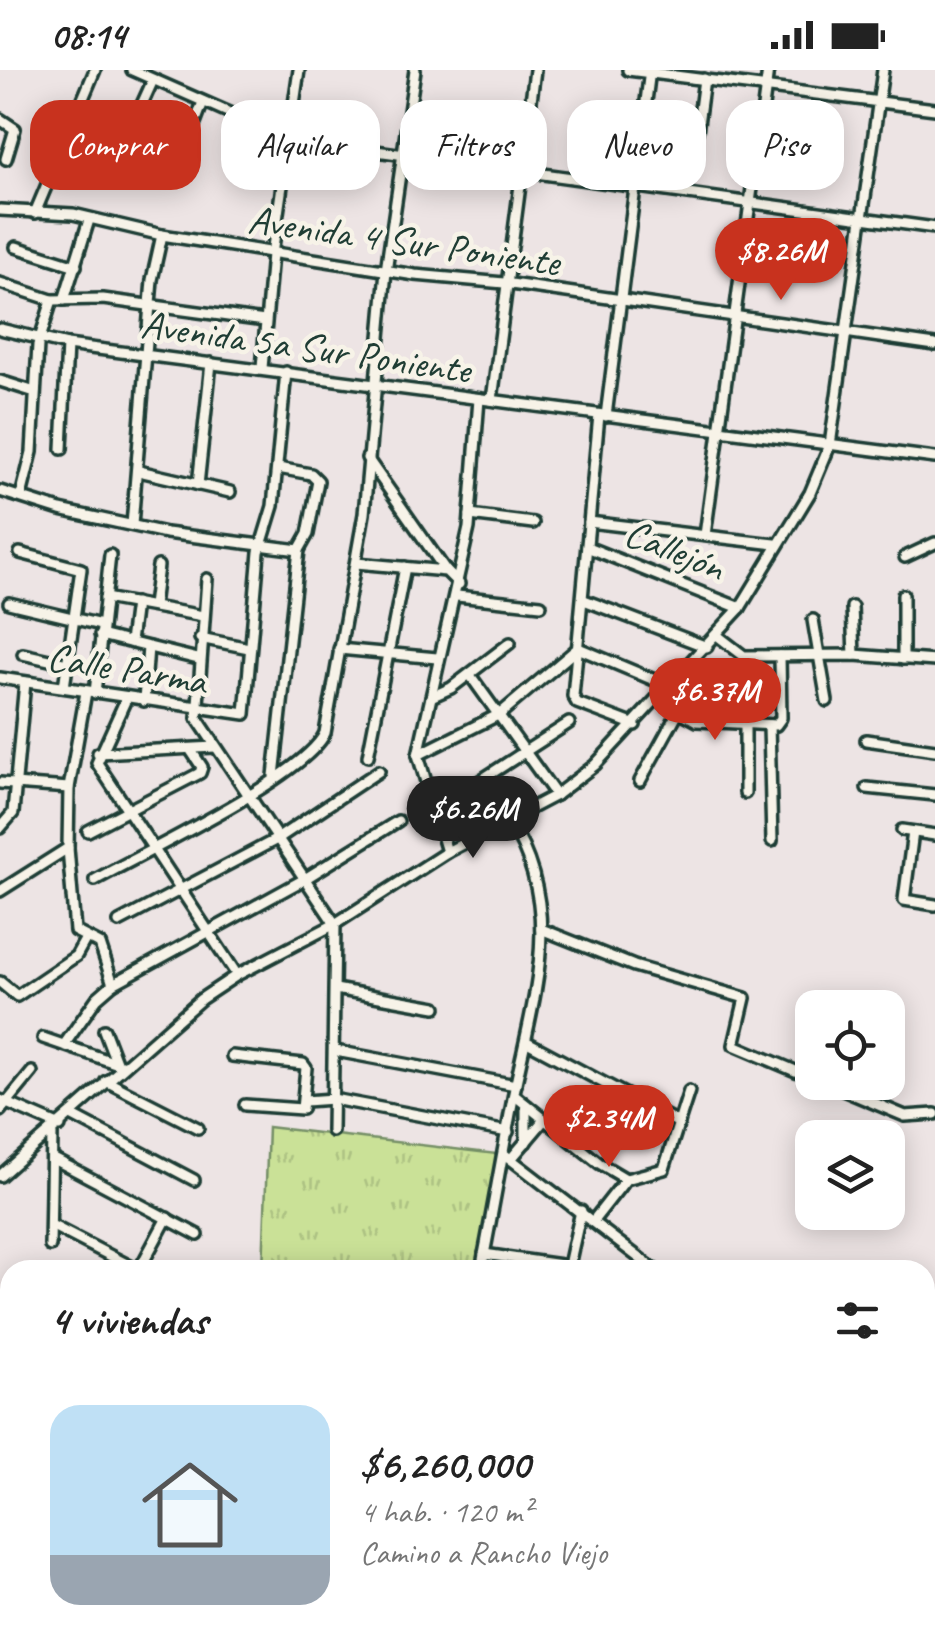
<!DOCTYPE html>
<html lang="es">
<meta charset="utf-8">
<style>
:root{--surface:#fff;--page:#f2f2f2;--text:#222;--muted:#767676;--line:#e0e0e0;--accent:#c8321e}
body{margin:0;font-family:Caveat,sans-serif;background:var(--page);color:var(--text);height:100vh;display:flex;flex-direction:column;font-size:38px;white-space:nowrap}
*{box-sizing:border-box;margin:0}
p{font-size:32px;color:var(--muted)}
.icon{flex:none;width:55px;height:55px;fill:none;stroke:currentColor;stroke-width:2;stroke-linecap:round;stroke-linejoin:round}
.map{position:relative;flex:1;overflow:hidden}
.details{position:absolute;left:0px;top:1190px;width:935px;height:392px;display:flex;flex-direction:column;background:var(--surface);border-radius:30px 30px 0 0;box-shadow:0 5px 25px #0003}
.details>*{flex:none}
.hud{position:absolute;left:30px;top:30px;width:875px;height:90px;display:flex;gap:20px}
.tools{position:absolute;left:795px;top:920px;display:grid;gap:20px}
.tools a{display:grid;place-items:center;width:110px;height:110px;border-radius:20px;background:var(--surface);box-shadow:0 5px 25px #0003;font-size:50px}
.price{position:absolute;translate:-50% -85px;padding:0 22px;border-radius:35px;background:var(--accent);color:#fff;font-size:32px;line-height:65px;filter:drop-shadow(0 2px 5px #0008)}
.price::after{content:'';position:absolute;left:50%;top:60px;width:30px;height:22px;margin-left:-15px;background:inherit;clip-path:polygon(0 0,100% 0,50% 100%)}
.price.selected{background:#222;color:#fff}
ul{padding:0;list-style:none}
li{display:flex;align-items:center;gap:30px;height:250px;padding:0 50px}
li+li{border-top:2px solid var(--line)}
li span{display:grid;place-items:center;flex:none;width:280px;height:200px;border-radius:30px;color:#555}
li>.icon{margin-inline-start:auto}
span .icon{width:120px;height:120px;fill:#fffc;stroke-width:1}
li b{font-size:42px}
h2{display:flex;justify-content:space-between;align-items:center;height:120px;padding:0 50px;font-size:42px}
.pill{padding:0 35px;border-radius:30px;background:var(--surface);box-shadow:0 5px 25px #0003;font-size:35px;line-height:90px}
.pill.selected{background:var(--accent);color:#fff}
.status{display:flex;justify-content:space-between;align-items:center;height:70px;padding:0 50px;background:var(--surface);direction:ltr}
.status svg{height:28px;fill:currentColor}
.map>svg:first-child{display:block}
.grass{fill:url(#grass-tufts);stroke:#748f66;stroke-width:2.5}
.lines{fill:none;stroke-linecap:round;stroke-linejoin:round}
.minor-casing{stroke:#1f3d34;stroke-width:16}
.minor{stroke:#f7f3e8;stroke-width:9}
.labels{text-anchor:middle;stroke-width:9;stroke-linejoin:round;paint-order:stroke}
.street-label{font-size:40px;fill:#1f3d34;stroke:#f7f3e8}
</style>
<div class="status"><b>08:14</b><svg viewBox="0 0 49 12"><path d="M0 12V9h3v3zM5 12V6h3v6zM10 12V3h3v9zM15 12V0h3v12zM26 1h20v11H26zM47 4h2v5h-2z"/></svg></div>
<div class="map">
<svg width="935" height="1582" viewBox="0 0 935 1582">
<defs>
<pattern id="grass-tufts" width="24" height="20" patternUnits="userSpaceOnUse" patternTransform="scale(2.5)"><rect width="24" height="20" fill="#cae197"/><path d="M3 7l-1-3M5 7V3M7 7l1-3M15 17l-1-3M17 17v-4M19 17l1-3" fill="none" stroke="#adc283"/></pattern>
</defs>
<rect width="100%" height="100%" fill="#ede4e4"/>
<filter id="ink" filterUnits="userSpaceOnUse"><feTurbulence type="fractalNoise" baseFrequency=".01" numOctaves="2"/><feDisplacementMap in="SourceGraphic" scale="20" xChannelSelector="R" yChannelSelector="G"/><feConvolveMatrix kernelMatrix="1 2 1 2 8 2 1 2 1" color-interpolation-filters="sRGB"/></filter>
<g filter="url(#ink)">
<polygon class="grass" points="268,1057 497,1084 476,1200 263,1200"/>
<g class="lines">
<defs>
<g id="minor">
<polyline points="132,0 289,69 935,158"/>
<polyline points="628,0 935,39"/>
<polyline points="0,49 15,59 6,89"/>
<polyline points="697,62 704,9"/>
<polyline points="174,95 184,82 203,32"/>
<polyline points="114,96 153,10"/>
<polyline points="0,140 73,144 162,165 415,205 504,213 935,275"/>
<polyline points="35,143 95,0"/>
<polyline points="16,177 76,196"/>
<polyline points="0,213 52,230 103,229 265,251"/>
<polyline points="64,230 89,150"/>
<polyline points="0,259 67,275 935,388"/>
<polyline points="262,298 272,184 299,0"/>
<polyline points="0,311 35,322"/>
<polyline points="492,330 535,0"/>
<polyline points="599,345 573,626 577,633 635,655"/>
<polyline points="606,346 650,0"/>
<polyline points="62,379 67,275"/>
<polyline points="367,388 446,501"/>
<polyline points="139,401 230,422"/>
<polyline points="198,415 211,293"/>
<polyline points="0,421 60,440 166,463 299,480"/>
<polyline points="21,426 32,382 38,275 52,230"/>
<polyline points="470,445 533,453"/>
<polyline points="589,452 775,474"/>
<polyline points="132,455 152,210 162,165"/>
<polyline points="705,465 768,0"/>
<polyline points="587,477 740,538"/>
<polyline points="20,483 81,499 64,617"/>
<polyline points="905,487 935,473"/>
<polyline points="356,493 446,501 459,514"/>
<polyline points="207,509 197,648 335,854 332,1061"/>
<polyline points="903,525 903,589"/>
<polyline points="457,526 541,535"/>
<polyline points="105,528 203,546"/>
<polyline points="584,530 707,577"/>
<polyline points="9,533 101,555"/>
<polyline points="153,536 158,496"/>
<polyline points="852,537 854,585"/>
<polyline points="813,550 827,631"/>
<polyline points="100,565 198,589"/>
<polyline points="718,566 744,586 854,585 935,591"/>
<polyline points="200,568 249,578"/>
<polyline points="130,572 135,533"/>
<polyline points="578,578 671,617"/>
<polyline points="339,579 437,588"/>
<polyline points="23,584 67,594"/>
<polyline points="470,605 556,725"/>
<polyline points="0,608 245,644 259,482 273,436 286,302"/>
<polyline points="95,623 110,485"/>
<polyline points="431,627 451,618 510,573"/>
<polyline points="126,629 97,693 237,905"/>
<polyline points="657,629 697,651 776,655 781,648 780,586"/>
<polyline points="144,631 148,577"/>
<polyline points="745,655 745,723"/>
<polyline points="769,655 772,771"/>
<polyline points="866,670 935,680"/>
<polyline points="98,683 215,677"/>
<polyline points="418,685 500,644 578,578"/>
<polyline points="368,686 405,497"/>
<polyline points="274,706 299,480 308,464 318,411 311,404 278,398"/>
<polyline points="640,711 678,642"/>
<polyline points="0,713 69,718"/>
<polyline points="867,718 935,725"/>
<polyline points="429,732 475,714 569,653"/>
<polyline points="0,758 13,743 25,612"/>
<polyline points="902,760 935,765"/>
<polyline points="88,761 200,703 202,697 190,679"/>
<polyline points="913,762 904,830 935,835"/>
<polyline points="68,778 75,861 100,874 113,914"/>
<polyline points="447,782 418,685 469,458 479,329"/>
<path d="M95,810C143,783 306,706 325,663L364,444L386,201L415,0"/>
<polyline points="0,821 68,778 69,718 86,622"/>
<polyline points="119,852 277,769 379,701"/>
<polyline points="541,859 634,896 745,928 734,975 812,1008"/>
<polyline points="0,912 17,926 76,886 86,868"/>
<polyline points="335,919 436,937"/>
<polyline points="104,960 117,994"/>
<polyline points="43,968 124,996"/>
<polyline points="529,973 679,1053"/>
<polyline points="64,975 97,928 113,914 303,810 398,751"/>
<polyline points="336,981 516,1015"/>
<polyline points="232,986 303,994 306,998 302,1039 245,1035"/>
<polyline points="106,1011 198,1058"/>
<polyline points="824,1012 905,1046 935,1044"/>
<polyline points="514,1025 599,1093 626,1109"/>
<polyline points="0,1030 60,1056"/>
<polyline points="305,1031 333,1029 508,1062"/>
<polyline points="0,1041 32,1002"/>
<polyline points="71,1045 194,1110"/>
<polyline points="526,1072 526,1035"/>
<polyline points="504,1084 655,1200"/>
<polyline points="54,1089 198,1165"/>
<polyline points="511,1089 544,1050"/>
<polyline points="0,1106 201,929 237,905 335,854 447,782 556,725 595,695 740,538 810,423 830,375 883,0"/>
<polyline points="593,1151 626,1109 664,1099 689,1021"/>
<polyline points="51,1155 138,1200"/>
<polyline points="50,1176 52,1064"/>
<polyline points="484,1184 568,1196"/>
<polyline points="139,1200 167,1148"/>
<path d="M481,1200C493,1140 503,1079 515,1018C534,925 565,839 509,751"/>
<polyline points="568,1200 581,1141"/>
<polyline points="345,1580 391,1572"/>
<polyline points="405,1582 405,1572"/>
<polyline points="457,1582 458,1572"/>
<polyline points="507,1582 508,1572"/>
<polyline points="619,1582 621,1572"/>
</g>
</defs>
<use href="#minor" class="minor-casing"/>
<use href="#minor" class="minor"/>
</g>
</g>
<g class="labels">
<g class="street-label">
<text transform="translate(404 170) rotate(8)" y="14">Avenida 4 Sur Poniente</text>
<text transform="translate(306 276) rotate(8)" y="14">Avenida 5a Sur Poniente</text>
<text transform="translate(675 479) rotate(22)" y="14">Callejón</text>
<text transform="translate(127 598) rotate(9)" y="14">Calle Parma</text>
</g>
</g>
</svg>
<div class="tools">
<a><svg class="icon" aria-label="locate" viewBox="0 0 24 24"><circle cx="12" cy="12" r="6"/><path d="M12 2v4M12 18v4M2 12h4M18 12h4"/></svg></a>
<a><svg class="icon" aria-label="layers" viewBox="0 0 24 24"><path d="M12 4l9 5-9 5-9-5zM3 14l9 5 9-5"/></svg></a>
</div>
<b class="price" style="left:781px;top:233px">$8.26M</b>
<b class="price" style="left:715px;top:673px">$6.37M</b>
<b class="price selected" style="left:473px;top:791px">$6.26M</b>
<b class="price" style="left:609px;top:1100px">$2.34M</b>
<div class="hud">
<a class="pill selected">Comprar</a>
<a class="pill">Alquilar</a>
<a class="pill">Filtros</a>
<a class="pill">Nuevo</a>
<a class="pill">Piso</a>
</div>
<section class="details">
<h2>4 viviendas<svg class="icon" aria-label="filters" viewBox="0 0 24 24"><path d="M4 7h16M4 17h16"/><circle cx="9" cy="7" r="2"/><circle cx="15" cy="17" r="2"/></svg></h2>
<ul>
<li><span style="background:linear-gradient(#bfe0f5 75%,#9aa5b1 0)"><svg class="icon" aria-label="home" viewBox="0 0 24 24"><path d="M3 11l9-7 9 7M6 9v11h12V9"/></svg></span><div><b>$6,260,000</b><p>4 hab. · 120 m²</p><p>Camino a Rancho Viejo</p></div></li>
</ul>
</section>
</div>
